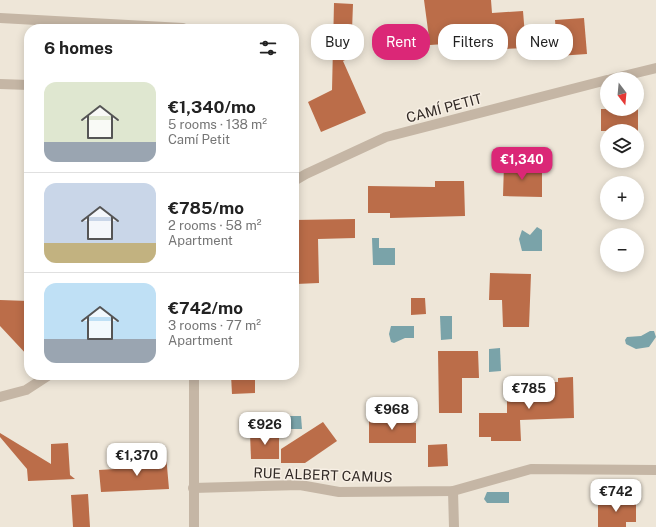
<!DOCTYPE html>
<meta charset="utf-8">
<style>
:root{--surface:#fff;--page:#f6f6f6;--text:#222;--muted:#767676;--line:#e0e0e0;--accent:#db2777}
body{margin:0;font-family:"Public Sans",sans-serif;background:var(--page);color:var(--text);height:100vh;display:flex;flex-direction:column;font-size:15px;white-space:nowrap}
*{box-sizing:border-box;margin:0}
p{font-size:13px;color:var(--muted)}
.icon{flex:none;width:22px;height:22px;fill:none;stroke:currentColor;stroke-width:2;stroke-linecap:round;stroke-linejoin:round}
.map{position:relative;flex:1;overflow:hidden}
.drawer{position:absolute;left:24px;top:24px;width:275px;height:356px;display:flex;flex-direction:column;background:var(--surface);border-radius:16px;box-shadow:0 2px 10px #0003}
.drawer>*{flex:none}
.banner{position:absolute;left:311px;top:24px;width:285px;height:36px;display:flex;gap:8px}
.needle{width:26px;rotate:164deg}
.fabs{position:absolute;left:600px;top:72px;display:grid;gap:8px}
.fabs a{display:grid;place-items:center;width:44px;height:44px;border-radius:50%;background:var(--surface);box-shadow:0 2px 10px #0003;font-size:20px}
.price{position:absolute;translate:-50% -34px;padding:0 9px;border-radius:8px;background:#fff;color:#222;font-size:13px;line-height:26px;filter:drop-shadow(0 1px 2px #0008)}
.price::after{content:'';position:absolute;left:50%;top:24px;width:12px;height:9px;margin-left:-6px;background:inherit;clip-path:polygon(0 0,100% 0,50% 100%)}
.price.current{background:var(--accent);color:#fff}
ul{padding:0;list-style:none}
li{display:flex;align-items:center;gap:12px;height:100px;padding:0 20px}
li+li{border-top:1px solid var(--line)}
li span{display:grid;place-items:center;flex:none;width:112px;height:80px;border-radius:12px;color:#555}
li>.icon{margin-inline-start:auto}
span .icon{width:48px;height:48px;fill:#fffc;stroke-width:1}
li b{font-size:17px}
h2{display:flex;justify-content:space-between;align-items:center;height:48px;padding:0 20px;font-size:17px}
.chip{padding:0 14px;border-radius:16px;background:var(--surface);box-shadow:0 2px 10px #0003;font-size:14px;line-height:36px}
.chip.current{background:var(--accent);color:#fff}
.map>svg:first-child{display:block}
.water{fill:#7aa3a9}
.building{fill:#bb6d49}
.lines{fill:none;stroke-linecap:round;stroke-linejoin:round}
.minor{stroke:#c5b6a5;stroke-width:10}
.labels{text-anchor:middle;stroke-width:3;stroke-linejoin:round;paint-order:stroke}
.street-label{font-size:14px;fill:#322a26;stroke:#f7efe4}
</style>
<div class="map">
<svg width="656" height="527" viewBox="0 0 656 527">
<rect width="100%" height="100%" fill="#eee6d8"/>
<g class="water">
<polygon points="537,227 542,230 542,251 522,251 519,239 522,230 530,235"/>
<polygon points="372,238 379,238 379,248 395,248 395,265 373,265"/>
<polygon points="440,316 452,316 452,339 441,340"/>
<polygon points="391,326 414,326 414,338 405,338 394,343 391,342 389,334"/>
<polygon points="650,331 654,331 656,337 649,347 636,349 626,344 625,340 627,337 641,336"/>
<polygon points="500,348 501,371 489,372 489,349"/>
<polygon points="278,416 301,416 302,429 278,429"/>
<polygon points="487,492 509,492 509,503 487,503 484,499"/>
</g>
<g class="building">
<polygon points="424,0 491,0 492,13 523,11 526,48 482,50 482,44 459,46 459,43 430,45"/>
<polygon points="334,3 353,4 351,57 343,61 366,113 321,132 308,102 332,90"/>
<polygon points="584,18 587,54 558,56 555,20"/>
<rect x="601" y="109" width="37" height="22"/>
<polygon points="504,164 525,164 525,167 542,167 542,197 503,196"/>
<polygon points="435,181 464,181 465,216 390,218 390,213 368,213 368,186 435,187"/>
<polygon points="355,219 355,238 318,239 319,283 296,284 294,220"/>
<polygon points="490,273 531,274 529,327 503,327 502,300 489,300"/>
<polygon points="411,298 425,298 426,314 411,315"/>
<polygon points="0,300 29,301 29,357 0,326"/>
<polygon points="438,351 478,351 479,378 462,378 462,413 439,413"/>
<polygon points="231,375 255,375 255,393 232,394"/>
<polygon points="573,377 574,418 520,420 521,441 491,441 491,437 479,437 479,413 507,413 507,392 545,392 544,382 558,382 558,378"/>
<polygon points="406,417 406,423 416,423 416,443 369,443 369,418"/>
<polygon points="323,422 337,441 305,463 281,463 281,449"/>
<polygon points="0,433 51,464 51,444 68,443 70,475 75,479 28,481 27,469 0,437"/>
<polygon points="250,433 279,433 279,459 251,459"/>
<polygon points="447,444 448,466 428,467 428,445"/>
<polygon points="166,455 169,489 101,492 99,470 147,467 146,456"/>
<polygon points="88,494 90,527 73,527 71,495"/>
<polygon points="598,500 636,500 636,522 626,522 626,527 598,527"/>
</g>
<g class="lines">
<g class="minor">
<polyline points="0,18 183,28"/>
<polyline points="611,79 656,68"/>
<polyline points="0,84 29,85"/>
<polyline points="294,181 306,174 386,137 607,80"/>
<polyline points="0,397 26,390 49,375"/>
<polyline points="193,488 300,485 339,492 453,491 531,469 656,470"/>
<polyline points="453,491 454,527"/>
<polyline points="194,527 194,375"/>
</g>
</g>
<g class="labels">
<g class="street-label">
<text transform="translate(444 108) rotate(-15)" y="5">CAMÍ PETIT</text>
<text transform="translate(323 475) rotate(2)" y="5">RUE ALBERT CAMUS</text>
</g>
</g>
</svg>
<div class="fabs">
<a><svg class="needle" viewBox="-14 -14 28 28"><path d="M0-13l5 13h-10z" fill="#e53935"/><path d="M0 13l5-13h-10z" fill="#767676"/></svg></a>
<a><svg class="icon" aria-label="layers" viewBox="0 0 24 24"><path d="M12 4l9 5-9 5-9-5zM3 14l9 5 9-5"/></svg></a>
<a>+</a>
<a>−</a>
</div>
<b class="price current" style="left:522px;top:181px">€1,340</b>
<b class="price" style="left:529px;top:410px">€785</b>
<b class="price" style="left:392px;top:431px">€968</b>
<b class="price" style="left:265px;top:446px">€926</b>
<b class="price" style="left:137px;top:477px">€1,370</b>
<b class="price" style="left:616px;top:513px">€742</b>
<div class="banner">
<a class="chip">Buy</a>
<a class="chip current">Rent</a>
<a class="chip">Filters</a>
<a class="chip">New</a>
</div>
<section class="drawer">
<h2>6 homes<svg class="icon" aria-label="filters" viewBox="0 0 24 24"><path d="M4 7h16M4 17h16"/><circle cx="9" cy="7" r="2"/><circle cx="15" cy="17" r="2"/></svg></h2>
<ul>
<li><span style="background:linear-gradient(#dfe7d0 75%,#9aa5b1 0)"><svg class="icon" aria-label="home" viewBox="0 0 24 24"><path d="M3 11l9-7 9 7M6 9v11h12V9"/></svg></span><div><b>€1,340/mo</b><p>5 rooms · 138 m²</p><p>Camí Petit</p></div></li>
<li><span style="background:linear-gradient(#c9d6e8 75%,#c2b280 0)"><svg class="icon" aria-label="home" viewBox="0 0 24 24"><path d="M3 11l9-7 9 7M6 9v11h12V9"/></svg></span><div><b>€785/mo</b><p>2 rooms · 58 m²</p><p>Apartment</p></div></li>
<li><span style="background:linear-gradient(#bfe0f5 70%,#9aa5b1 0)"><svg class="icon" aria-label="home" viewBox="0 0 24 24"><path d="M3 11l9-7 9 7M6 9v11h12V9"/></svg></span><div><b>€742/mo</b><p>3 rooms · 77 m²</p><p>Apartment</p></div></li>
</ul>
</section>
</div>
